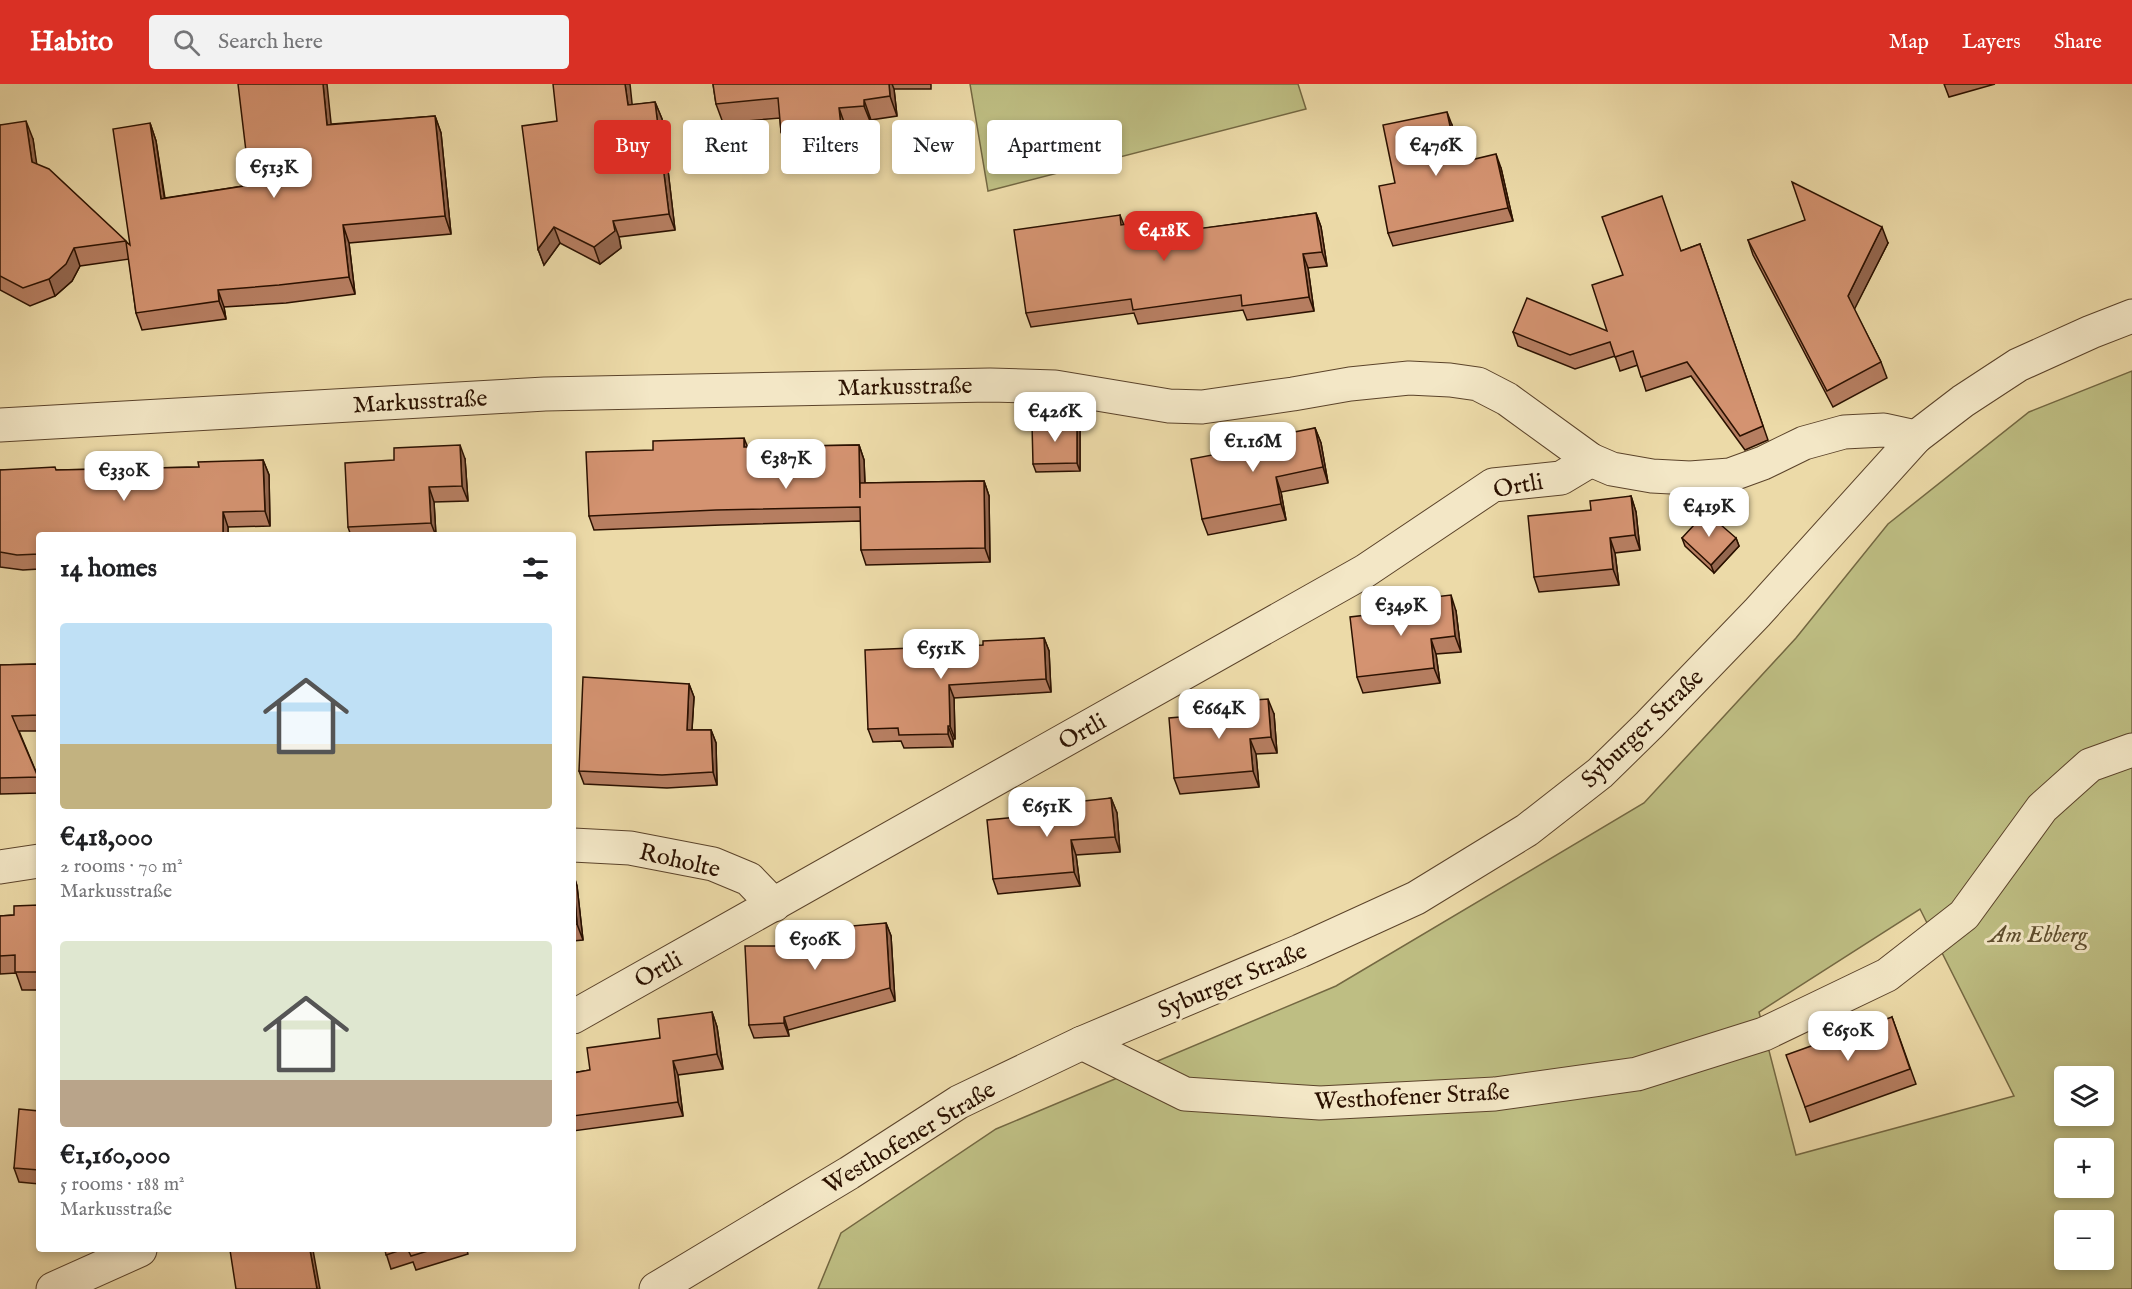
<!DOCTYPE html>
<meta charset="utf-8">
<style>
:root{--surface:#fff;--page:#f2f2f2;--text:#202124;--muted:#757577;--accent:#d93025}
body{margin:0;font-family:"IM FELL English",serif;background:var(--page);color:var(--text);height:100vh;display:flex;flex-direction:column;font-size:22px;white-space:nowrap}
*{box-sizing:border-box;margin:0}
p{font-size:20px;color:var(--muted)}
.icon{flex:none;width:33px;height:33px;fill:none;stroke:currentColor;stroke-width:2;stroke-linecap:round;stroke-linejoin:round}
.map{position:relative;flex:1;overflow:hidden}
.panel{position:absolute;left:36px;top:448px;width:540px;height:720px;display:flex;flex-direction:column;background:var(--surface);border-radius:6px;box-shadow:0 3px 9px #0003}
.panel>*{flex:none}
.top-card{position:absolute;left:594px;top:36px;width:570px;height:54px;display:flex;gap:12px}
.tools{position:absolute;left:2054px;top:982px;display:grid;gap:12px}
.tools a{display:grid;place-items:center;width:60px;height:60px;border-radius:6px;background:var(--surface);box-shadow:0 3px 9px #0003;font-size:30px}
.price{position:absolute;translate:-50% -51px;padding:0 14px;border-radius:12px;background:#fff;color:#222;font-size:20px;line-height:39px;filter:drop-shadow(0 2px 3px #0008)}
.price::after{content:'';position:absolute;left:50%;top:36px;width:18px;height:14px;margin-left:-9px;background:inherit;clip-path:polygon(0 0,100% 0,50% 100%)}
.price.active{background:var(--accent);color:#fff}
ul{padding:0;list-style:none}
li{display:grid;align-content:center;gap:12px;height:318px;padding:0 24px}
li span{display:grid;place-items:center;height:186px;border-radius:6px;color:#555}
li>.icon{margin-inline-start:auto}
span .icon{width:108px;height:108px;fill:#fffc;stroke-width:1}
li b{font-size:26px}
h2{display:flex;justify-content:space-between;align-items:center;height:72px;padding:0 24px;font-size:26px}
.tag{padding:0 21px;border-radius:6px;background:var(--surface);box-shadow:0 3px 9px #0003;font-size:21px;line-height:54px}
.tag.active{background:var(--accent);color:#fff}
header{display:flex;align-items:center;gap:36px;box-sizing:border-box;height:84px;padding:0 30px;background:var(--accent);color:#fff}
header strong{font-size:28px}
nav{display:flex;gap:33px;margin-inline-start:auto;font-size:21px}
.search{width:420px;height:54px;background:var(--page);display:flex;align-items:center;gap:15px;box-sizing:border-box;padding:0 21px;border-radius:6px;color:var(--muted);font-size:22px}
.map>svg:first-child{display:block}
.green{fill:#bebe83;stroke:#746842;stroke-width:1.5;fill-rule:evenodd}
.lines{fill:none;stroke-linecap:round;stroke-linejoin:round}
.minor-casing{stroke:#5b432a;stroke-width:35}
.tertiary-casing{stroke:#5b432a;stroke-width:35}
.minor{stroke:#f3e7c6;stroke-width:33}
.tertiary{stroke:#f3e7c6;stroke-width:33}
.wall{fill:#b67e61;stroke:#2b1100;stroke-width:1.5}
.shaded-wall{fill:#94674f;stroke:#2b1100;stroke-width:1.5}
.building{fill:#d49371;stroke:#2b1100;stroke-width:1.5}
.labels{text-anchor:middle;stroke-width:6;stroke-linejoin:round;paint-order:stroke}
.street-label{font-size:24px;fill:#2b1100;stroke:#f3e7c6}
.park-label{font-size:24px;font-style:italic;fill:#5e4e2e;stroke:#f3e7c6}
</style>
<header>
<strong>Habito</strong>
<div class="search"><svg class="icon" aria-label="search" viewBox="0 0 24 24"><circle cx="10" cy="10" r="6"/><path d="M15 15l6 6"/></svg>Search here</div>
<nav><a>Map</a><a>Layers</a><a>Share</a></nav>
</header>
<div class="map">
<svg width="2132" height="1205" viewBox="0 0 2132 1205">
<rect width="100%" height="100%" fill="#ecdaa8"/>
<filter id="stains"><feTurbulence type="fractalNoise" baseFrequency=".00333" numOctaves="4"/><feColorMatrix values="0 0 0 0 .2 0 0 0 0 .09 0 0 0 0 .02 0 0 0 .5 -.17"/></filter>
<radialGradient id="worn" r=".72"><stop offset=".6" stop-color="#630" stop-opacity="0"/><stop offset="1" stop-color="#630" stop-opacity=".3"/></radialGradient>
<g class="green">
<polygon points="970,0 1298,0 1306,25 988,107"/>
<path d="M2132,287V1205H818L841,1149L996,1045L1336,902L1644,719L1796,554L1888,440L2029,328ZM1920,825L2014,1012L1796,1071L1759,928ZM2064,993H2103V1032H2064ZM2064,1065H2103V1104H2064ZM2064,1137H2103V1176H2064Z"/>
</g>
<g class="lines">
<defs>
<g id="minor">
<polyline points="0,341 545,310 990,301 1055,303 1169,322 1202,323 1293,310 1350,300 1409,294 1450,296 1478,300 1507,315 1591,376 1612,385 1652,392 1690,394 1730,391 1763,379 1804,359 1844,348 1884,346 1916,353"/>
<polyline points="573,761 630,764 713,780 749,795 774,821"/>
<polyline points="0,783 39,777"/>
<polyline points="573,933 1365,487 1493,401 1561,394 1591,376"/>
<polyline points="53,1205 140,1166"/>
</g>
<g id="tertiary">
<polyline points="1082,959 1185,1010 1320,1019 1495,1010 1637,990 1764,950 1887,891 1964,831 2042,724 2090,681 2132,666"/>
<polyline points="656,1205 849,1089 959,1018 1082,959 1300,867 1416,814 1527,746 1600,689 1649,641 1757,529 1916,353 1963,317 2018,281 2091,248 2132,232"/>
</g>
</defs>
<use href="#minor" class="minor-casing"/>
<use href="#tertiary" class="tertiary-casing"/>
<use href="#minor" class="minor"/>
<use href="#tertiary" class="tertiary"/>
</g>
<g class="wall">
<polygon points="713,0 931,0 931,5 894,5 897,32 871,36 872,42 846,44 848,62 788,68 781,48 780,34 723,39 716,20"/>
<polygon points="1944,0 1995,0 1949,13"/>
<polygon points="655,18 662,35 675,146 619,153 621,164 600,180 560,159 544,181 538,165 557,37 632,21"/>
<polygon points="435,32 441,49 451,150 349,159 355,210 286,219 224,223 226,235 142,246 136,229 129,175 80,182 72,197 55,212 30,222 0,206 0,41 33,55 36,80 130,161 150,39 156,57 165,114 250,101 332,40"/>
<polygon points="1452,41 1460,78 1501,84 1513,137 1393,162 1388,149 1395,99"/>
<polygon points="1316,129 1321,143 1327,182 1308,184 1314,227 1247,236 1243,226 1138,240 1134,229 1031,243 1026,229 1120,131 1124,141 1192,146"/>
<polygon points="1748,156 1888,159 1854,225 1881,278 1887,294 1833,323 1753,171"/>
<polygon points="1700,160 1768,356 1745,366 1691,292 1646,307 1638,281 1620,287 1615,272 1575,285 1518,262 1513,248 1607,247 1623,191 1681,167"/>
<polygon points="1077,339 1080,347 1080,387 1036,388 1033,380"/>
<polygon points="1315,344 1321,359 1328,399 1281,408 1286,436 1208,451 1202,435 1254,363"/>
<polygon points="859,361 864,376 865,399 984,397 989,412 990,478 866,481 861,466 861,437 721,441 594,446 589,432 748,363"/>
<polygon points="465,375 468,417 434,418 436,452 351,452 348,443"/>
<polygon points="263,376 269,391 270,442 228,443 228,452 39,452 39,485 23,486 0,483 0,386 57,386 199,383"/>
<polygon points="1631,412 1636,428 1640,466 1615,469 1619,501 1539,508 1534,493 1591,426"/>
<polygon points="1682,454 1736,454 1739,462 1714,489 1685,462"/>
<polygon points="1456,527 1461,568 1436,570 1440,599 1363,609 1357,593"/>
<polygon points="1044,554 1049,567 1051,608 954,614 955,655 953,655 953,663 904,664 901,657 873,658 868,645 983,561"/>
<polygon points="39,580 39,647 19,647 39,695 39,709 0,710 0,581"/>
<polygon points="689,600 694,613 692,646 711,646 716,659 717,701 667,704 584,700 579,687"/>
<polygon points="1274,630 1277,669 1256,670 1259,703 1180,710 1174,694"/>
<polygon points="1111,714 1117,729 1120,768 1076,771 1080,802 998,810 993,795 1048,730"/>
<polygon points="573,789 577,802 583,856 573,857"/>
<polygon points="39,821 39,906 22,906 16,889 0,890 0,832 14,831"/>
<polygon points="886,839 891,852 895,917 788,946 789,952 754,954 749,941 778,862"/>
<polygon points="712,928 717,943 723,985 678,991 683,1032 573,1047 573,989 590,986 660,954"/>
<polygon points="1892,933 1916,1000 1810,1038 1805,1023"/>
<polygon points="39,1027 39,1100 19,1098 14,1084"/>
<polygon points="385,1166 467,1166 468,1170 416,1186 413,1178 391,1185"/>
</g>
<g class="shaded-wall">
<polygon points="323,0 327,0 333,58 327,41"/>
<polygon points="625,0 630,0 634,38 628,21"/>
<polygon points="889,0 892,0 894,5 897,32 890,12"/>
<polygon points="864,16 871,36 872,42 864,22"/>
<polygon points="655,18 662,35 675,146 669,130"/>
<polygon points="839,24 846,44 848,62 841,42"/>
<polygon points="1447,28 1452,41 1463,92 1458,79"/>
<polygon points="435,32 441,49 451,150 445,132"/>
<polygon points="26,37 33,55 39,95 32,78"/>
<polygon points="150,39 156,57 167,132 161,115"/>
<polygon points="1496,70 1501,84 1513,137 1508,124"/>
<polygon points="1316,129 1321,143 1327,182 1322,168"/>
<polygon points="1187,132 1192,146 1189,146"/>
<polygon points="613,137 619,153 621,164 600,180 594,163"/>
<polygon points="343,141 349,159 355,210 349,193"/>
<polygon points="554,143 560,159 544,181 538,165"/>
<polygon points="1882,143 1888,159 1853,228 1848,212"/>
<polygon points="74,164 80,182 72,197 55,212 49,195"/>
<polygon points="1303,170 1308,184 1314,227 1309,213"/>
<polygon points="218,206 224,223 226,235 219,217"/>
<polygon points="1077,339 1080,347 1080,387 1077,379"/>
<polygon points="1315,344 1321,359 1328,399 1323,383"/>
<polygon points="744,354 750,369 744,363"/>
<polygon points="460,361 465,375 468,417 462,402"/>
<polygon points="859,361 864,376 866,429 860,414"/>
<polygon points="263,376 269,391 270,442 265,427"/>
<polygon points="1276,393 1281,408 1286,436 1281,420"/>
<polygon points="984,397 989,412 990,478 985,464"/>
<polygon points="429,403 434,418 436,452 431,439"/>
<polygon points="1631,412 1636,428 1640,466 1635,451"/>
<polygon points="223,428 228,443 228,452 223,452"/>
<polygon points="1610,454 1615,469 1619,501 1613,485"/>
<polygon points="1736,454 1739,462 1714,489 1711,481"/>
<polygon points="1451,511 1456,527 1461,568 1455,552"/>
<polygon points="1044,554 1049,567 1051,608 1046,595"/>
<polygon points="1431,555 1436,570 1440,599 1434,584"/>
<polygon points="689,600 694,613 691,660 687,646"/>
<polygon points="949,601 954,614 955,655 950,642"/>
<polygon points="1268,615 1274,630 1277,669 1271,653"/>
<polygon points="948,642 953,655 953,663 948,650"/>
<polygon points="711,646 716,659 717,701 713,688"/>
<polygon points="1250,655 1256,670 1259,703 1253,687"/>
<polygon points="1111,714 1117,729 1120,768 1115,753"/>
<polygon points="1071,756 1076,771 1080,802 1074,788"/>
<polygon points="573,789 577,802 583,856 577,840"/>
<polygon points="886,839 891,852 895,917 890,904"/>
<polygon points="712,928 717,943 723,985 717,970"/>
<polygon points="784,933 788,946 789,952 784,939"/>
<polygon points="673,977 678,991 683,1032 678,1018"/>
<polygon points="310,1166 313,1166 320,1205 317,1205"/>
</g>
<g class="building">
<polygon points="238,0 323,0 327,41 435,32 445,132 343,141 349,193 279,201 218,206 219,217 136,229 126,158 130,161 113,45 150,39 161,115 250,101"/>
<polygon points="553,0 625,0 628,21 655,18 669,130 613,137 615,147 594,163 554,143 538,165 522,42 557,37"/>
<polygon points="713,0 889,0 890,12 864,16 864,22 839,24 841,42 781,48 778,14 716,20"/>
<polygon points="1447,28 1458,79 1496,70 1508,124 1388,149 1379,102 1395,99 1383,41"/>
<polygon points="26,37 32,78 49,85 126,157 74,164 66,180 49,195 23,204 0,192 0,41"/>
<polygon points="1792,98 1882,143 1848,212 1881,278 1827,307 1748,156 1805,136"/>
<polygon points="1662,112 1681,167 1700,160 1763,342 1740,352 1687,278 1641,293 1633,267 1615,273 1610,258 1570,271 1513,248 1527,214 1607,247 1592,201 1623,191 1602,133"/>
<polygon points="1316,129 1322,168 1303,170 1309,213 1242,222 1241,211 1133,226 1131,215 1026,229 1014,146 1120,131 1121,141 1187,132 1189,146"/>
<polygon points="1077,339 1077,379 1033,380 1032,340"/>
<polygon points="1315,344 1323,383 1276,393 1281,420 1202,435 1191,375 1254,363 1253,356"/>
<polygon points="744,354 744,363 859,361 860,414 860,399 984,397 985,464 861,466 860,423 716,426 589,432 586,368 653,366 653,357"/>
<polygon points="460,361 462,402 429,403 431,439 348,443 345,379 394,376 394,364"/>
<polygon points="263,376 265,427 223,428 223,451 39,452 39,470 17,471 0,468 0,386 55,383 56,386 199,383 198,378"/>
<polygon points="1631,412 1635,451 1610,454 1613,485 1534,493 1528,432 1591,426 1590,417"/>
<polygon points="1706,428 1736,454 1711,481 1682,454"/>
<polygon points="1451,511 1455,552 1431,555 1434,584 1357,593 1350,533 1410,526 1409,516"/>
<polygon points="1044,554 1046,595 949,601 950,642 948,642 948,650 899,651 898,644 868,645 865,566 983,561 983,557"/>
<polygon points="39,580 39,631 12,632 38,693 0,694 0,581"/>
<polygon points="583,593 689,600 687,646 711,646 713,688 662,691 579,687"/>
<polygon points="1268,615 1271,653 1250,655 1253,687 1174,694 1169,634 1228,629 1227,618"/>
<polygon points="1111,714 1115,753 1071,756 1074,788 993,795 987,736 1048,730 1047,721"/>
<polygon points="573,798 577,840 573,841"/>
<polygon points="39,821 39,888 15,888 15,871 0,872 0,832 14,831 14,822"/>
<polygon points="886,839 890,904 784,933 784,939 749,941 745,862 778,862 778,856 783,855 783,848"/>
<polygon points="712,928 717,970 673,977 678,1018 573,1032 573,989 590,986 587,964 660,954 658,935"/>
<polygon points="1892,933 1910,985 1805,1023 1786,971"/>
<polygon points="19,1025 39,1027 39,1086 14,1084"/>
<polygon points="230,1166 310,1166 317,1205 236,1205"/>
<polygon points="385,1166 401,1166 386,1171"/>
<polygon points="408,1166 431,1166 411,1172"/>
</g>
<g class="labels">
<g class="street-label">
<text transform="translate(905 302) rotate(-1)" y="8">Markusstraße</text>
<text transform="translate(420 317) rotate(-3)" y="8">Markusstraße</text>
<text transform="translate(1518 401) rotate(-10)" y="8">Ortli</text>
<text transform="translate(1642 644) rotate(-44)" y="8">Syburger Straße</text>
<text transform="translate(1082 647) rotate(-29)" y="8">Ortli</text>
<text transform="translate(680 776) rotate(13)" y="8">Roholte</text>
<text transform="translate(658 885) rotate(-29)" y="8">Ortli</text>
<text transform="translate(1232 896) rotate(-23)" y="8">Syburger Straße</text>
<text transform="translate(1412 1012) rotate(-3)" y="8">Westhofener Straße</text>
<text transform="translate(909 1053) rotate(-31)" y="8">Westhofener Straße</text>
</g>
<g class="park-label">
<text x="2038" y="858">Am Ebberg</text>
</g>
</g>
<rect width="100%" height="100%" filter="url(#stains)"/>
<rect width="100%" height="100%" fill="url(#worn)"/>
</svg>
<div class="tools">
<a><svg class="icon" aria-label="layers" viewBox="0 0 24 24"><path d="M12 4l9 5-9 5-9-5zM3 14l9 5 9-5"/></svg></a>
<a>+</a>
<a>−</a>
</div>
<b class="price" style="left:1436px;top:93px">€476K</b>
<b class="price" style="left:274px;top:115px">€513K</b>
<b class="price active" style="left:1164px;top:178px">€418K</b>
<b class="price" style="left:1055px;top:359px">€426K</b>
<b class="price" style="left:1253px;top:389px">€1.16M</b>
<b class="price" style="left:786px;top:406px">€387K</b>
<b class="price" style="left:124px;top:418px">€330K</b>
<b class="price" style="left:1709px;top:454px">€419K</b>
<b class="price" style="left:1401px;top:553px">€349K</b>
<b class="price" style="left:941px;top:596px">€551K</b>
<b class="price" style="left:1219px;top:656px">€664K</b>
<b class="price" style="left:1047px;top:754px">€651K</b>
<b class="price" style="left:815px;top:887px">€506K</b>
<b class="price" style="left:1848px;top:978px">€650K</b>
<div class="top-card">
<a class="tag active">Buy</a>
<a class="tag">Rent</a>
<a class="tag">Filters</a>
<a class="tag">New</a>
<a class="tag">Apartment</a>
</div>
<section class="panel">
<h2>14 homes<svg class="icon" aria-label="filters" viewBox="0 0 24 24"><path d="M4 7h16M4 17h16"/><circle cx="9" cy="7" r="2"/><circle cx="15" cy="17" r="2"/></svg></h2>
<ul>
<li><span style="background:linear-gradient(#bfe0f5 65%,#c2b280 0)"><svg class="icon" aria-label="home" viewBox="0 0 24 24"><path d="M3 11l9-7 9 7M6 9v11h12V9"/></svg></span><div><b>€418,000</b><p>2 rooms · 70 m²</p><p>Markusstraße</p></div></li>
<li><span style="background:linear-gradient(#dfe7d0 75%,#b9a48a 0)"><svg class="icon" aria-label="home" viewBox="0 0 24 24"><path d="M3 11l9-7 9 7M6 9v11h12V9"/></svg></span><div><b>€1,160,000</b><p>5 rooms · 188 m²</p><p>Markusstraße</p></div></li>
</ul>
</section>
</div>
